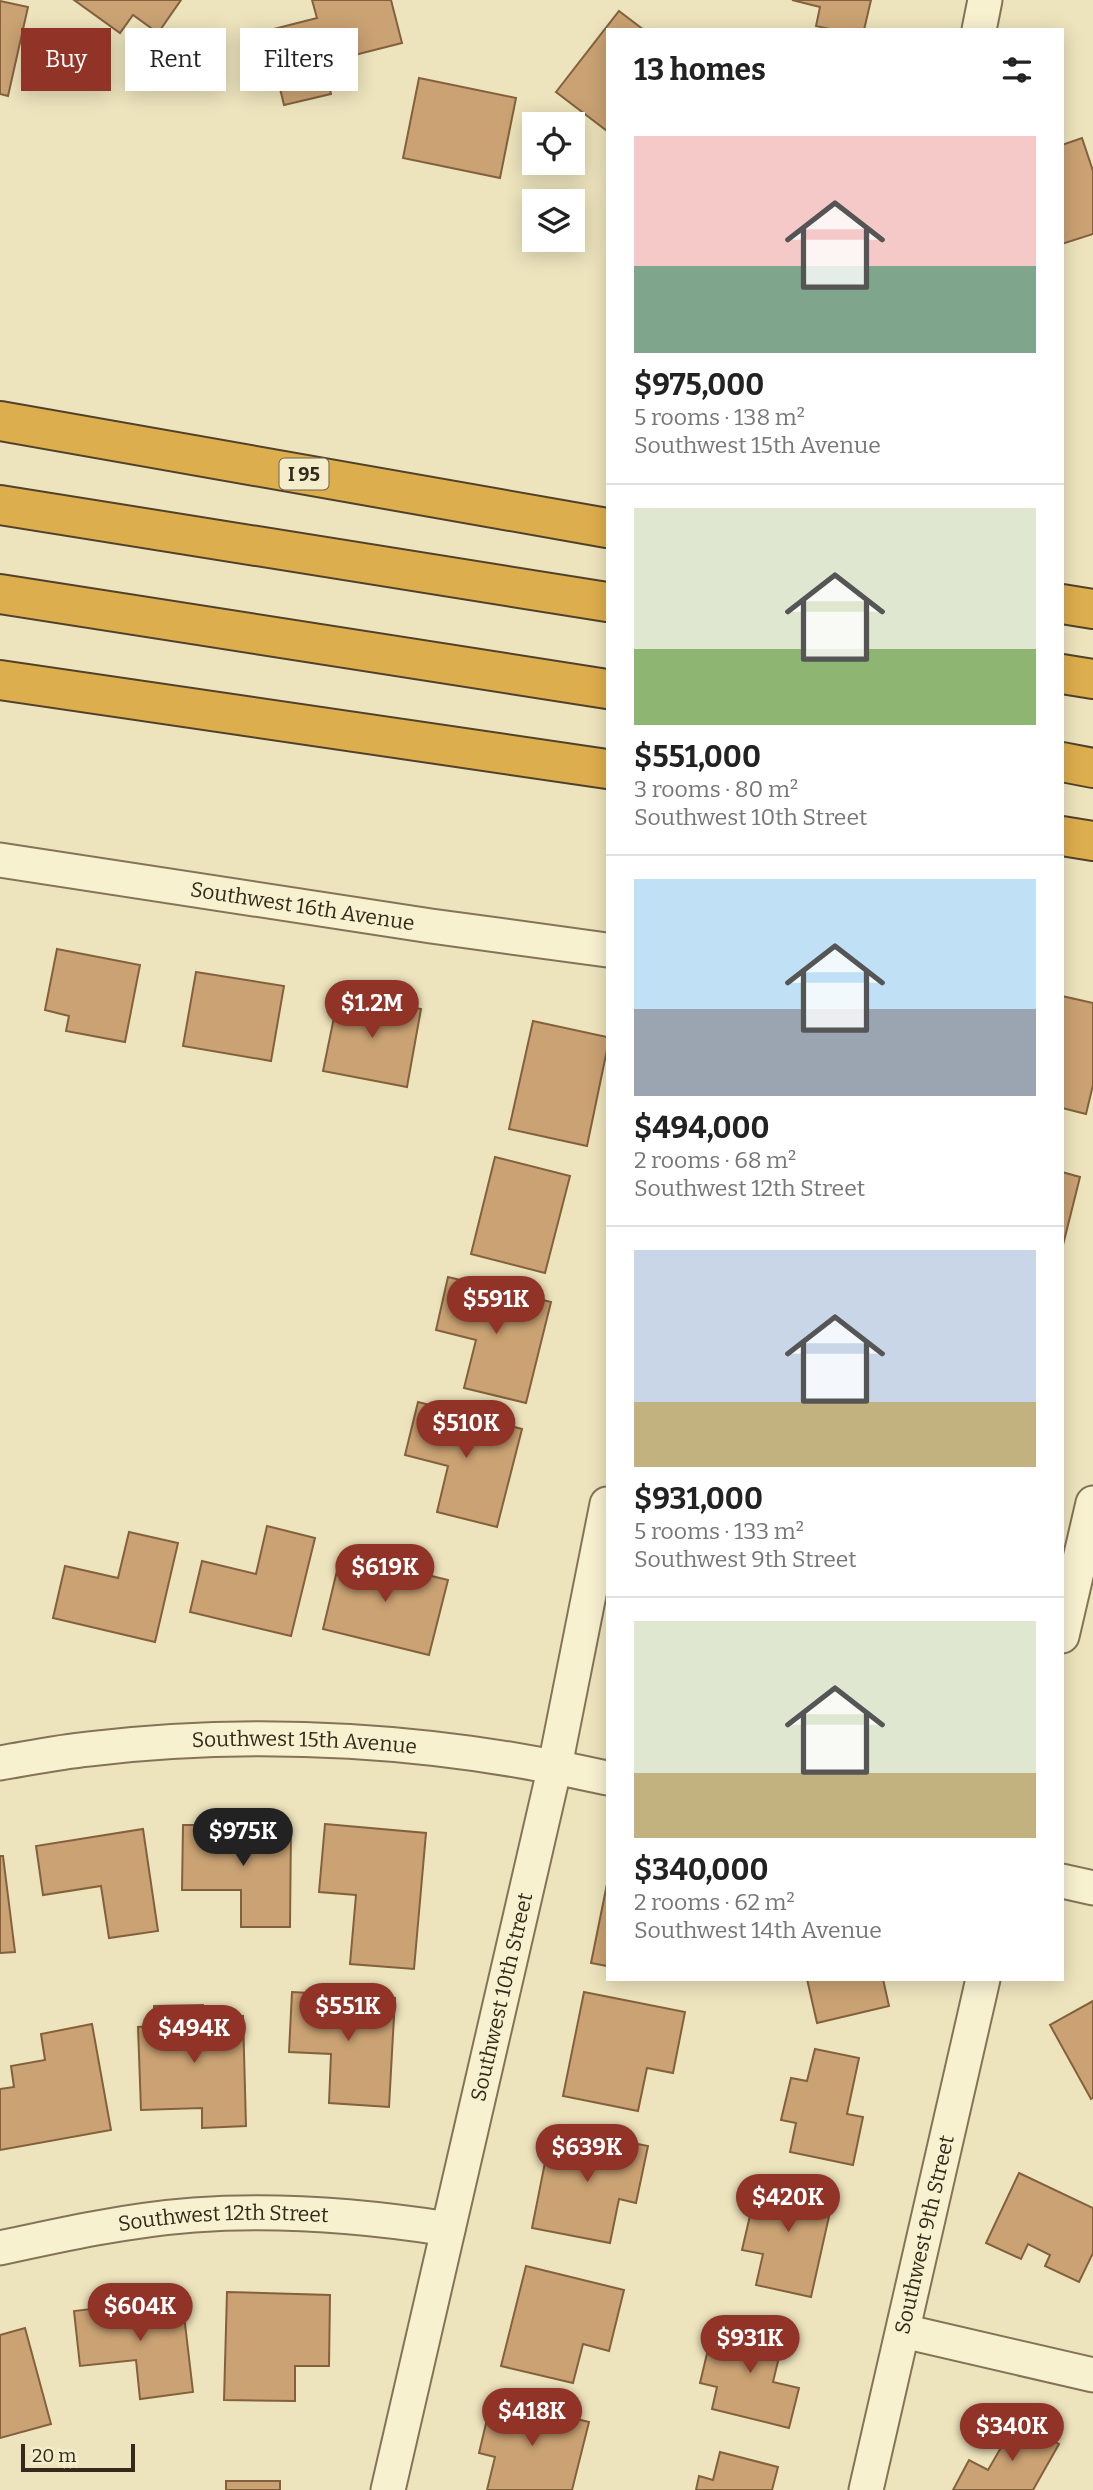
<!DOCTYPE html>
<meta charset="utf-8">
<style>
:root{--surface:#fff;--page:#f6f6f6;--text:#222;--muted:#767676;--line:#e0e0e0;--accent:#923328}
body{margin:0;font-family:Bitter,serif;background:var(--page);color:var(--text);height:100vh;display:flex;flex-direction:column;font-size:26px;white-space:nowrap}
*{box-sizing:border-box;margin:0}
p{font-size:23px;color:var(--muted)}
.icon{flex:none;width:38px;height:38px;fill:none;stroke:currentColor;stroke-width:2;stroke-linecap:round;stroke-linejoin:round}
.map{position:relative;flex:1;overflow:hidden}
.sheet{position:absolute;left:606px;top:28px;width:458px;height:1953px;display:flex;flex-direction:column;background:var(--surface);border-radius:0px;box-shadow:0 4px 18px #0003}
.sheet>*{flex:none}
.top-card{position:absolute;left:21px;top:28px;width:480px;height:63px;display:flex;gap:14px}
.fabs{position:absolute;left:522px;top:112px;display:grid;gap:14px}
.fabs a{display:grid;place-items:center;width:63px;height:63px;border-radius:0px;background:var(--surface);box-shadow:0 4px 18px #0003;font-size:35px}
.scale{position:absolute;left:21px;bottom:18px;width:114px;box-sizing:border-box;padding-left:7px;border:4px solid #332a1b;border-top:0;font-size:19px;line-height:24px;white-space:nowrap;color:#332a1b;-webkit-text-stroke:5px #f4edcc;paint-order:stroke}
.price{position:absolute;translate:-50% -60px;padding:0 16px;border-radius:24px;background:var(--accent);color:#fff;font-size:23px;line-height:46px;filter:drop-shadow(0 2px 4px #0008)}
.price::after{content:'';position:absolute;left:50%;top:42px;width:21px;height:16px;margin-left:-10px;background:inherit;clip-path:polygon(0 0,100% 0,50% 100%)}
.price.active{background:#222;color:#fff}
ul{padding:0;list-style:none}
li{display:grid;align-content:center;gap:14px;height:371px;padding:0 28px}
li+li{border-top:2px solid var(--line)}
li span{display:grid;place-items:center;height:217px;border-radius:0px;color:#555}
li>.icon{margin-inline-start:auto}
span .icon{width:126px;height:126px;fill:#fffc;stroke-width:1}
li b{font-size:30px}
h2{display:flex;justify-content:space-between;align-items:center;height:84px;padding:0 28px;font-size:30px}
.tag{padding:0 24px;border-radius:0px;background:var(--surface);box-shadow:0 4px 18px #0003;font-size:24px;line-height:63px}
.tag.active{background:var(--accent);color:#fff}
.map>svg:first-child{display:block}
.building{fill:#caa273;stroke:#83613d;stroke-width:2}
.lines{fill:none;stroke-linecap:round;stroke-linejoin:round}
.street-casing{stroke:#847457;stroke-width:37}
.highway-casing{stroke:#51412b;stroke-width:42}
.street{stroke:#f8f1d0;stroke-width:33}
.highway{stroke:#ddae4d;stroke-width:38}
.labels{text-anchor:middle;stroke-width:5;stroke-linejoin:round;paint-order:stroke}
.shield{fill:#f4edcc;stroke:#6d6450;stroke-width:2}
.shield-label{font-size:19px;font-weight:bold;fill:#332a1b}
.street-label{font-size:21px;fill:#332a1b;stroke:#f4edcc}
</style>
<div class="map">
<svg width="1093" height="2490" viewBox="0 0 1093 2490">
<rect width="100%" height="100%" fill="#ede4bd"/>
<g class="building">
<polygon points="74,0 181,0 158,33 133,15 120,33"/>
<polygon points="312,0 391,0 402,43 323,63 331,94 284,105 266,31 317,18"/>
<polygon points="792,0 871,0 864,30 834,30 816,26 820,7"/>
<polygon points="0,1 28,7 8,96 0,94"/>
<polygon points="619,11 644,30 607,30 607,131 556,92"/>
<polygon points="419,78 516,98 500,178 403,158"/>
<polygon points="1082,138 1093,171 1093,234 1062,244 1062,145"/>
<polygon points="57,949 140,965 125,1042 66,1031 69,1016 45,1010"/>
<polygon points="196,972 284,986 271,1061 183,1046"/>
<polygon points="339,993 421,1009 407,1087 323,1071"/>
<polygon points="1062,996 1093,1003 1093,1085 1086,1114 1062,1108"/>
<polygon points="533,1021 607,1037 607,1050 587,1146 509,1129"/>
<polygon points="495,1157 570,1176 545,1273 471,1254"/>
<polygon points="1062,1172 1080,1177 1062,1249"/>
<polygon points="448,1277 551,1302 526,1403 464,1388 476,1340 436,1330"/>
<polygon points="418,1402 522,1429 497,1527 437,1512 448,1466 405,1455"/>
<polygon points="267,1526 315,1538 291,1636 190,1612 202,1561 256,1574"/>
<polygon points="129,1532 178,1543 155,1642 53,1618 65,1566 118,1578"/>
<polygon points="341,1554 448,1580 429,1655 323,1629"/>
<polygon points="325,1824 426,1833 414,1969 350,1964 356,1895 319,1892"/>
<polygon points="183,1825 291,1825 290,1927 241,1927 241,1890 182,1890"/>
<polygon points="143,1829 158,1931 109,1938 101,1886 43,1895 36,1846"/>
<polygon points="0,1856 3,1856 15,1952 0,1953"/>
<polygon points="607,1884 607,1966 591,1963"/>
<polygon points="807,1979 883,1979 889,2006 817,2023"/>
<polygon points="292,1992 395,1998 389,2107 329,2103 331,2054 289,2052"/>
<polygon points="584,1992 685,2012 673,2073 647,2068 638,2111 563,2096"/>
<polygon points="1093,2001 1093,2098 1091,2099 1050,2025"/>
<polygon points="203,2005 203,2017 243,2016 246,2126 202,2128 202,2108 141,2110 138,2027 154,2026 154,2006"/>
<polygon points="92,2024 111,2130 0,2150 0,2089 14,2087 11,2066 45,2060 41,2034"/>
<polygon points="815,2049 859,2058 847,2114 863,2117 853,2165 790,2152 796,2123 781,2120 791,2078 807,2081"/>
<polygon points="552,2127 648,2146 636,2203 619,2199 610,2243 532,2228"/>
<polygon points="1019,2173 1093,2208 1093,2253 1079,2282 1045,2266 1050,2255 1028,2244 1021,2259 986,2243"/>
<polygon points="759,2177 834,2194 811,2297 756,2285 763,2254 742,2250"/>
<polygon points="526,2266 624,2290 609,2351 583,2344 573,2383 501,2366"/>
<polygon points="227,2292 330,2295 329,2366 295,2366 295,2401 224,2400"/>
<polygon points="182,2298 193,2392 140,2399 136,2360 80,2366 74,2311"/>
<polygon points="731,2319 785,2332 773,2382 799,2388 789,2428 712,2409 717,2387 700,2383 710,2341 724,2345"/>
<polygon points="25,2328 51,2424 0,2438 0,2335"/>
<polygon points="492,2398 589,2422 572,2490 487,2490 495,2457 479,2453"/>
<polygon points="1017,2420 1059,2444 1033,2490 953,2490 969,2460 988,2470"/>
<polygon points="720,2452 778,2467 772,2490 696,2490 699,2476 713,2480"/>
<rect x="226" y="2481" width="54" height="9"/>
</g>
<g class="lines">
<defs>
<g id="street">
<polyline points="979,30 985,0"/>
<path id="s1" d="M0,860L431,926L607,950"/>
<polyline points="1062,1636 1093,1503"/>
<path id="s2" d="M0,1763C30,1758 59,1752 89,1749C261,1728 439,1740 607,1778"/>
<polyline points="1062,1881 1093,1888"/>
<path id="s3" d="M0,2248C64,2234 128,2220 194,2215C278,2209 365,2216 448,2229"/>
<polyline points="903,2331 1093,2375"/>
<path id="s4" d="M388,2490L555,1766L607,1504"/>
<path id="s5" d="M866,2490L983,1979"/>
</g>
<g id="highway">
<polyline points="0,421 607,528"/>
<polyline points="0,505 607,602"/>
<polyline points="0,594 607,689"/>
<polyline points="1062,604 1093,609"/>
<polyline points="1062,674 1093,679"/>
<polyline points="0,680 607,769"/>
<polyline points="1062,762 1093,768"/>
<polyline points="1062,836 1093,841"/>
</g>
</defs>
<use href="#street" class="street-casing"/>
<use href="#highway" class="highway-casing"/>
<use href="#street" class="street"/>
<use href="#highway" class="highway"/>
</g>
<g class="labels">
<rect class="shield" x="279.5" y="458.5" width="49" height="31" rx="5"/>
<g class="shield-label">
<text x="304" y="481">I 95</text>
</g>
<g class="street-label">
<text dy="7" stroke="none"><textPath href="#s1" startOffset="306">Southwest 16th Avenue</textPath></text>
<text dy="7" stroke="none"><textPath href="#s2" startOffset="306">Southwest 15th Avenue</textPath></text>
<text dy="7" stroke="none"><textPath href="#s4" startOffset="506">Southwest 10th Street</textPath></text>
<text dy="7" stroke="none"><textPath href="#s3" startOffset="226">Southwest 12th Street</textPath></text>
<text dy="7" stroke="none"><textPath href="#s5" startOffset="262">Southwest 9th Street</textPath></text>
</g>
</g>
</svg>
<div class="fabs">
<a><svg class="icon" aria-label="locate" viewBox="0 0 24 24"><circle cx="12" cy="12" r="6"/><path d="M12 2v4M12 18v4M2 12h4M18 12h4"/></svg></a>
<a><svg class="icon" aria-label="layers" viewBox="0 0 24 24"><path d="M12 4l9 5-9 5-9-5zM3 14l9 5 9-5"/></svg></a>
</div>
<div class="scale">20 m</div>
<b class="price" style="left:372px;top:1040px">$1.2M</b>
<b class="price" style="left:496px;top:1336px">$591K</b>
<b class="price" style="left:466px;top:1460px">$510K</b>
<b class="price" style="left:385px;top:1604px">$619K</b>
<b class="price active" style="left:243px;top:1868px">$975K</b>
<b class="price" style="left:348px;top:2043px">$551K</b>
<b class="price" style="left:194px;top:2065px">$494K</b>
<b class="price" style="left:587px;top:2184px">$639K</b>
<b class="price" style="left:788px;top:2234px">$420K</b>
<b class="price" style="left:140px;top:2343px">$604K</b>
<b class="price" style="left:750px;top:2375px">$931K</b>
<b class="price" style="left:532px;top:2448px">$418K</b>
<b class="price" style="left:1012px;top:2463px">$340K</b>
<div class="top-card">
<a class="tag active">Buy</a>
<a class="tag">Rent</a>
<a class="tag">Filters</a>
</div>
<section class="sheet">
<h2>13 homes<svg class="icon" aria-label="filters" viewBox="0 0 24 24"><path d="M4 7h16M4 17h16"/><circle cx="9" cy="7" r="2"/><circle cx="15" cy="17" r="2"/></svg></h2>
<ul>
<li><span style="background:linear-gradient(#f6c9c9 60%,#7fa58c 0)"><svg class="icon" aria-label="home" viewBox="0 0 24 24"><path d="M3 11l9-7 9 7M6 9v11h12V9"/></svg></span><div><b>$975,000</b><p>5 rooms · 138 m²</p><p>Southwest 15th Avenue</p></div></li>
<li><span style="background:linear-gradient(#dfe7d0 65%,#8fb573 0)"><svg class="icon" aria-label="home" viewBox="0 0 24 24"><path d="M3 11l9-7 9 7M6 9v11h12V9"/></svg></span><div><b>$551,000</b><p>3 rooms · 80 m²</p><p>Southwest 10th Street</p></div></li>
<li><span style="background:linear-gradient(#bfe0f5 60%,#9aa5b1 0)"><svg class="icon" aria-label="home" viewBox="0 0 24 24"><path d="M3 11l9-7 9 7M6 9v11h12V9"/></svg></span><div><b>$494,000</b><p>2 rooms · 68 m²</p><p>Southwest 12th Street</p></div></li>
<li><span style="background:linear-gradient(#c9d6e8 70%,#c2b280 0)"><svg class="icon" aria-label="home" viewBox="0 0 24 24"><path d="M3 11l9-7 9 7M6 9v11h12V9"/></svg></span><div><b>$931,000</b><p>5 rooms · 133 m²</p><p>Southwest 9th Street</p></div></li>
<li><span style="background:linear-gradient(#dfe7d0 70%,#c2b280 0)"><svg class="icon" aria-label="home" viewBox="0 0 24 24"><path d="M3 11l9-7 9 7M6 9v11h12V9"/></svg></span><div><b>$340,000</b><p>2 rooms · 62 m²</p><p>Southwest 14th Avenue</p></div></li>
</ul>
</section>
</div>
